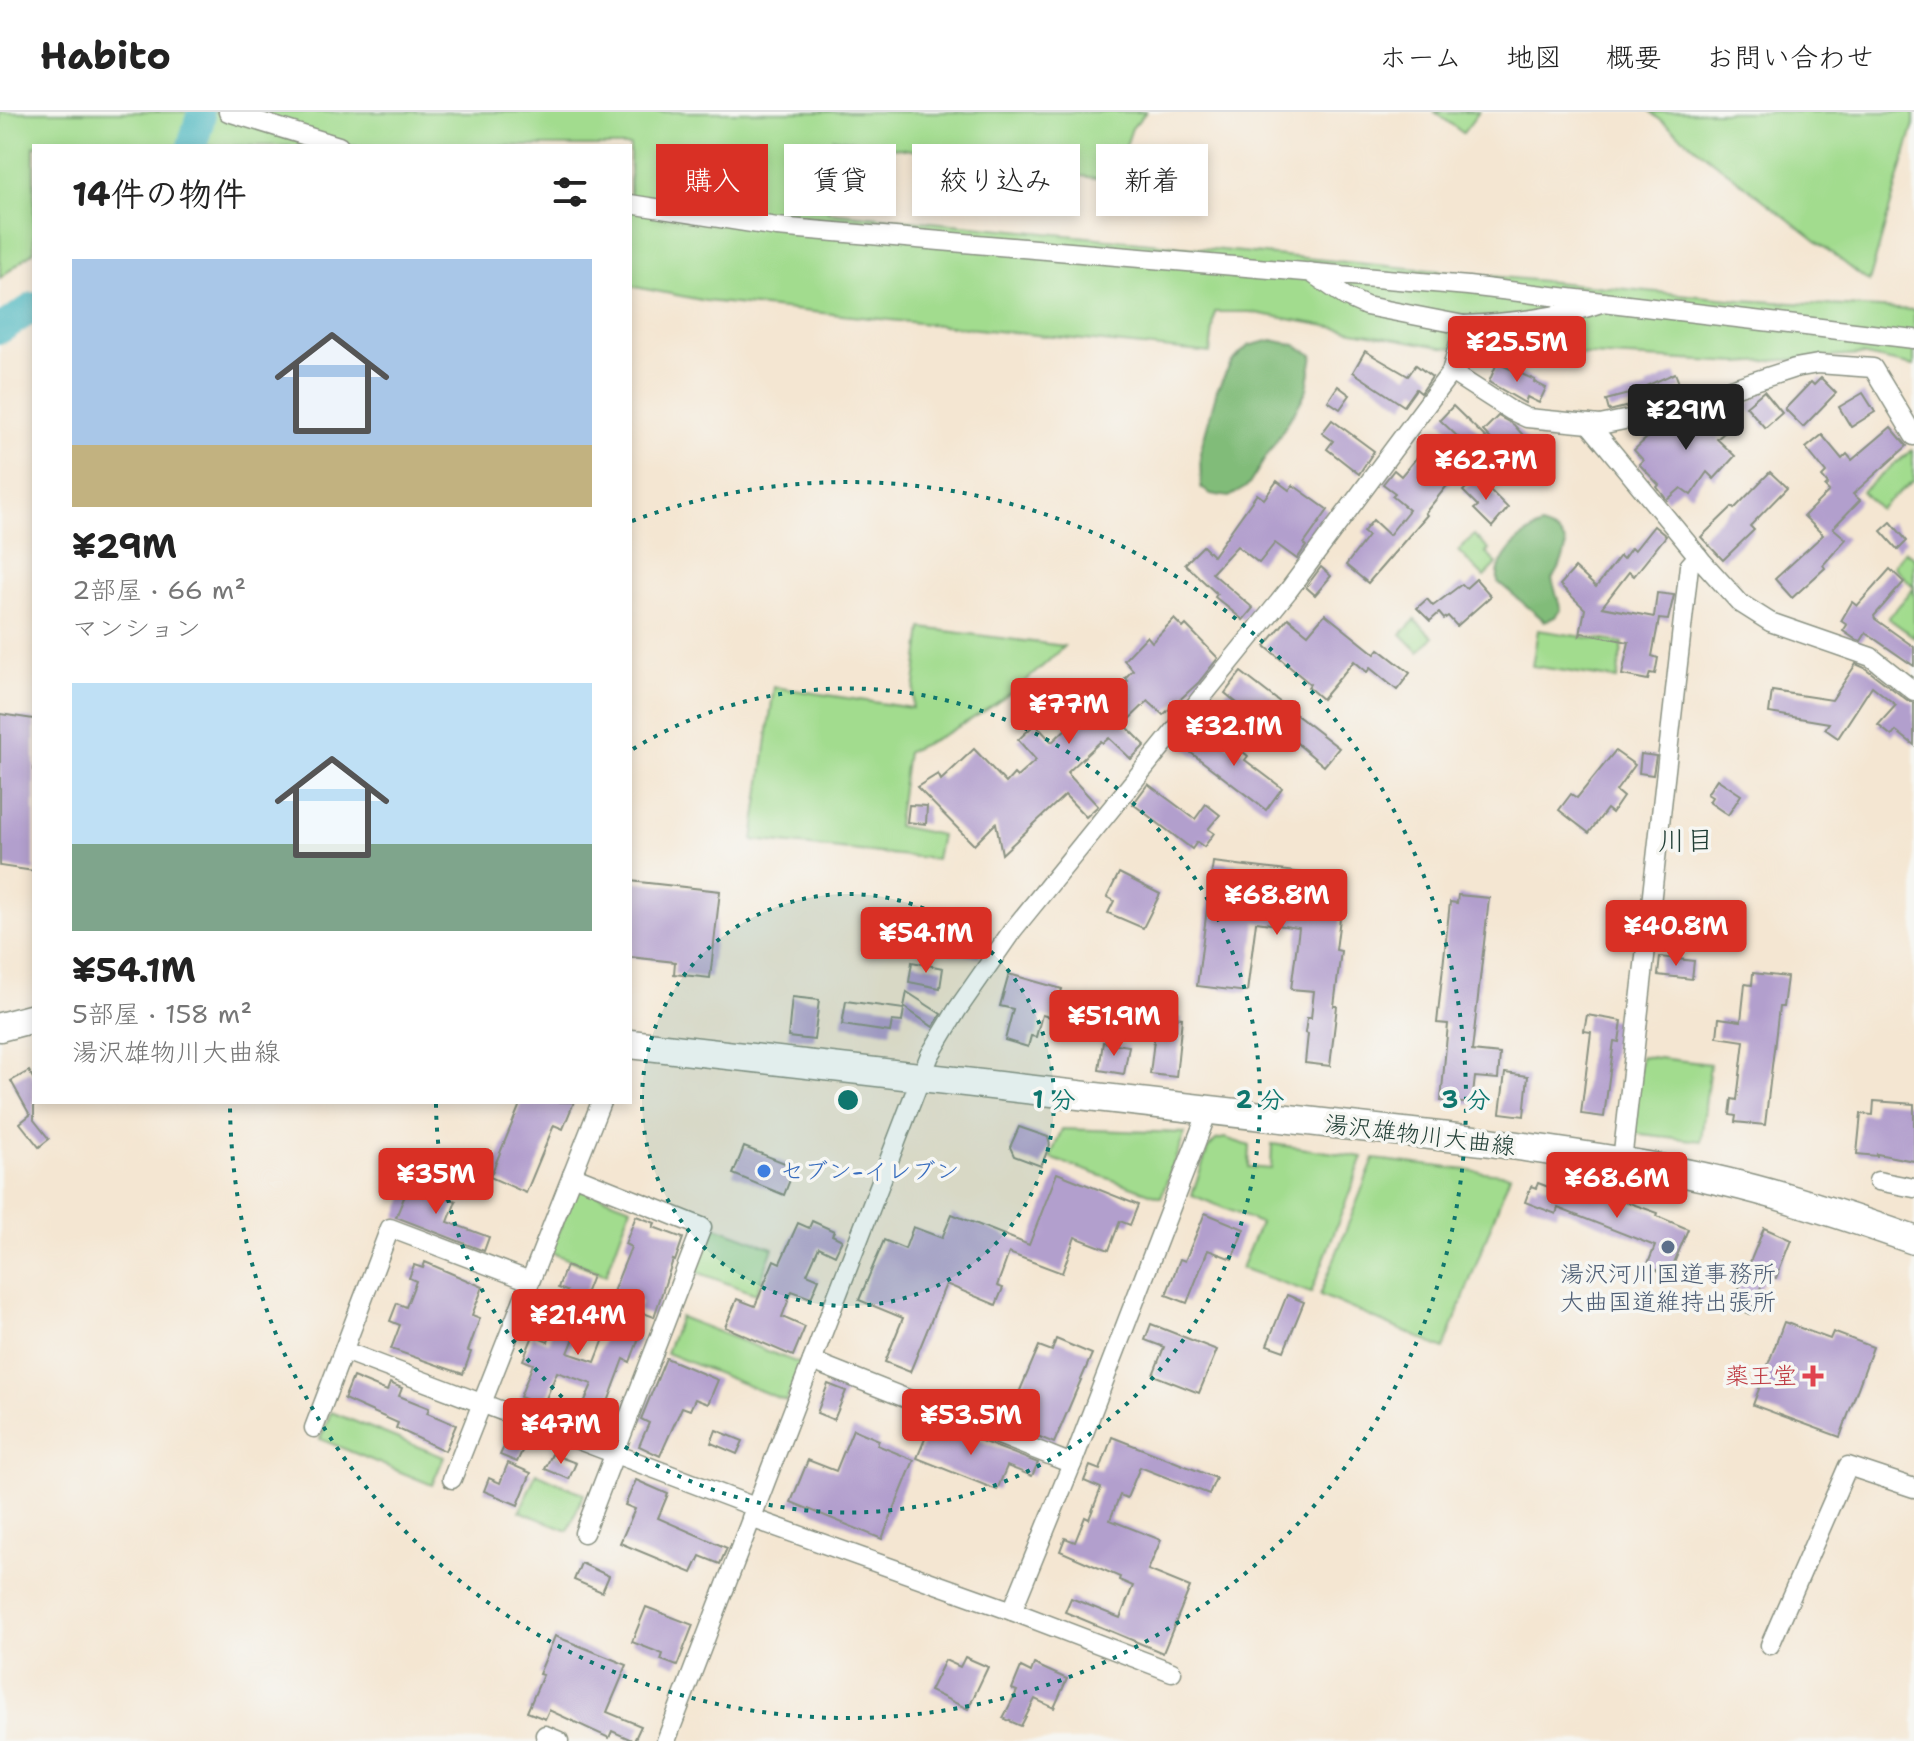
<!DOCTYPE html>
<html lang="ja">
<meta charset="utf-8">
<style>
:root{--surface:#fff;--page:#f6f6f6;--text:#222;--muted:#767676;--line:#e0e0e0;--accent:#d93025}
body{margin:0;font-family:"Shantell Sans","Klee One",sans-serif;background:var(--page);color:var(--text);height:100vh;display:flex;flex-direction:column;font-size:30px;white-space:nowrap}
*{box-sizing:border-box;margin:0}
p{font-size:26px;color:var(--muted)}
.icon{flex:none;width:44px;height:44px;fill:none;stroke:currentColor;stroke-width:2;stroke-linecap:round;stroke-linejoin:round}
.map{position:relative;flex:1;overflow:hidden}
.side{position:absolute;left:32px;top:32px;width:600px;height:960px;display:flex;flex-direction:column;background:var(--surface);border-radius:0px;box-shadow:0 4px 12px #0003}
.side>*{flex:none}
.guide{position:absolute;left:656px;top:32px;width:760px;height:72px;display:flex;gap:16px}
.price{position:absolute;translate:-50% -68px;padding:0 18px;border-radius:8px;background:var(--accent);color:#fff;font-size:26px;line-height:52px;filter:drop-shadow(0 2px 4px #0008)}
.price::after{content:'';position:absolute;left:50%;top:48px;width:24px;height:18px;margin-left:-12px;background:inherit;clip-path:polygon(0 0,100% 0,50% 100%)}
.price.current{background:#222;color:#fff}
ul{padding:0;list-style:none}
li{display:grid;align-content:center;gap:16px;height:424px;padding:0 40px}
li span{display:grid;place-items:center;height:248px;border-radius:0px;color:#555}
li>.icon{margin-inline-start:auto}
span .icon{width:144px;height:144px;fill:#fffc;stroke-width:1}
li b{font-size:34px}
h2{display:flex;justify-content:space-between;align-items:center;height:96px;padding:0 40px;font-size:34px}
.tag{padding:0 28px;border-radius:0px;background:var(--surface);box-shadow:0 4px 12px #0003;font-size:28px;line-height:72px}
.tag.current{background:var(--accent);color:#fff}
header{display:flex;align-items:center;gap:48px;box-sizing:border-box;height:112px;padding:0 40px;background:var(--surface);border-bottom:2px solid var(--line)}
header strong{font-size:38px}
nav{display:flex;gap:44px;margin-inline-start:auto;font-size:28px}
.map>svg:first-child{display:block}
.green{fill:#a2dc8e;stroke:#608c61;stroke-width:2}
.forest{fill:#81bc79;stroke:#507c56;stroke-width:2}
.lines{fill:none;stroke-linecap:round;stroke-linejoin:round}
.river{stroke:#46b5be;stroke-width:30}
.building{fill:#b29fcd}
.street-casing{stroke:#8a9283;stroke-width:21}
.primary-casing{stroke:#8a9283;stroke-width:31}
.street{stroke:#fff;stroke-width:18}
.primary{stroke:#fff;stroke-width:28}
.ring{fill:none;stroke:#0f766e;stroke-width:4;stroke-dasharray:4 8}
.shop-dot{fill:#3f7fe0;stroke:#f6f6f2;stroke-width:3}
.service-dot{fill:#5c6f8a;stroke:#f6f6f2;stroke-width:3}
.health-dot{fill:#e0444e;stroke:#f6f6f2;stroke-width:3}
.labels{text-anchor:middle;stroke-width:7;stroke-linejoin:round;paint-order:stroke}
.street-label{font-size:24px;fill:#1f3d34;stroke:#f6f6f2}
.shop-label{font-size:24px;fill:#366cbe;stroke:#f6f6f2;text-anchor:start}
.service-label{font-size:24px;fill:#4e5e75;stroke:#f6f6f2}
.health-label{font-size:24px;fill:#be3a42;stroke:#f6f6f2;text-anchor:end}
.quarter-label{font-size:28px;fill:#1f3d34;stroke:#f6f6f2}
.centre{fill:#0f766e;stroke:#f6f6f2;stroke-width:4}
.ring-label{font-size:24px;text-anchor:middle;font-weight:bold;fill:#0f766e;stroke:#f6f6f2;stroke-width:7;stroke-linejoin:round;paint-order:stroke}
</style>
<header>
<strong>Habito</strong>
<nav><a>ホーム</a><a>地図</a><a>概要</a><a>お問い合わせ</a></nav>
</header>
<div class="map">
<svg width="1914" height="1629" viewBox="0 0 1914 1629">
<rect width="100%" height="100%" fill="#f6f6f2"/>
<filter id="ink" filterUnits="userSpaceOnUse"><feTurbulence type="fractalNoise" baseFrequency=".0125" numOctaves="2"/><feDisplacementMap in="SourceGraphic" scale="16" xChannelSelector="R" yChannelSelector="G"/><feConvolveMatrix kernelMatrix="1 2 1 2 8 2 1 2 1" color-interpolation-filters="sRGB"/></filter>
<filter id="wash" filterUnits="userSpaceOnUse"><feTurbulence type="fractalNoise" baseFrequency=".006" numOctaves="4" result="noise"/><feDisplacementMap in="SourceGraphic" scale="32" xChannelSelector="R" yChannelSelector="G"/><feGaussianBlur stdDeviation="1.8" result="paint"/><feColorMatrix in="noise" values="0 0 0 0 0 0 0 0 0 0 0 0 0 0 0 0 0 1.4 0 .05"/><feComposite in="paint" operator="in"/></filter>
<g filter="url(#wash)">
<rect width="100%" height="100%" fill="#f4e6d2"/>
<g class="green">
<polygon points="0,0 1146,0 1132,16 1114,69 833,26 828,100 1740,188 1914,198 1914,254 1861,243 1739,251 1441,235 1250,200 1215,200 1210,241 706,189 630,174 630,34 34,34 34,139 0,166"/>
<polygon points="1435,0 1479,0 1463,21"/>
<polygon points="1650,0 1914,0 1914,12 1869,170"/>
<polygon points="1912,338 1914,368 1879,397 1862,379"/>
<polygon points="1474,423 1489,438 1486,441 1497,452 1484,465 1458,439"/>
<polygon points="1905,439 1914,446 1914,475 1893,454"/>
<polygon points="1914,476 1914,525 1888,506"/>
<polygon points="1415,508 1433,525 1419,540 1401,522"/>
<path d="M922,516L1064,534C1017,581 968,614 907,640L897,714L941,723L936,747L753,728L774,575L912,596Z"/>
<polygon points="1538,518 1623,531 1617,567 1532,554"/>
<polygon points="1641,944 1710,952 1701,1029 1632,1021"/>
<polygon points="1062,1017 1185,1021 1161,1085 1050,1046"/>
<polygon points="1225,1026 1250,1034 1249,1055 1271,1057 1272,1032 1363,1045 1311,1181 1241,1156 1260,1111 1192,1083 1208,1036 1216,1028"/>
<polygon points="1374,1047 1510,1063 1444,1237 1320,1183"/>
<polygon points="583,1077 631,1095 606,1163 550,1140 573,1084"/>
<polygon points="711,1113 773,1136 756,1182 694,1159"/>
<polygon points="680,1205 801,1252 786,1289 666,1241"/>
<polygon points="331,1300 444,1345 432,1373 320,1327"/>
<polygon points="536,1361 584,1382 568,1419 520,1399"/>
</g>
<g class="forest">
<polygon points="1272,228 1295,233 1313,243 1307,277 1301,289 1248,374 1229,385 1211,382 1201,376 1200,340 1217,278 1231,251 1248,234"/>
<path d="M1541,414C1576,424 1568,442 1552,467L1561,498L1555,505L1545,509L1498,470C1495,446 1521,423 1541,414Z"/>
</g>
<g class="lines">
<g class="river">
<polyline points="192,34 200,7"/>
<polyline points="0,217 34,195"/>
</g>
</g>
<g id="blocks">
<g class="building">
<polygon points="1365,239 1408,264 1416,253 1432,265 1421,281 1416,277 1404,294 1353,260"/>
<polygon points="1497,251 1535,268 1534,270 1546,276 1539,291 1527,285 1525,291 1489,270"/>
<polygon points="1675,261 1681,276 1667,282 1669,284 1609,299 1606,288 1647,277 1646,274"/>
<polygon points="1821,266 1836,281 1803,315 1785,297 1811,270 1814,273"/>
<polygon points="1338,274 1350,283 1340,297 1328,289"/>
<polygon points="1764,279 1782,301 1765,316 1746,294"/>
<polygon points="1863,281 1875,300 1851,315 1839,295"/>
<polygon points="1453,294 1490,330 1477,343 1440,308"/>
<polygon points="1716,294 1733,313 1717,327 1735,344 1714,367 1707,360 1691,383 1681,376 1667,388 1657,375 1659,373 1639,352 1643,348 1634,338 1663,311 1686,304 1693,311 1708,297"/>
<polygon points="1498,304 1514,313 1538,340 1520,357 1483,319"/>
<polygon points="1332,308 1374,339 1359,362 1327,337 1333,329 1322,321"/>
<polygon points="1891,315 1907,334 1853,382 1860,388 1833,416 1846,427 1823,453 1825,456 1792,486 1775,467 1823,423 1804,404 1829,379 1825,375 1828,372 1822,365 1826,361 1806,336 1822,323 1842,347 1847,342 1852,348"/>
<polygon points="1418,344 1450,370 1425,401 1427,403 1368,471 1346,453 1368,424 1363,420 1373,408 1389,423 1409,398 1392,384 1395,381 1383,372 1394,358 1401,364"/>
<polygon points="1770,360 1787,376 1750,414 1754,418 1723,448 1701,425 1732,395 1734,397"/>
<polygon points="1477,365 1508,396 1492,415 1474,397 1478,394 1463,379"/>
<polygon points="1277,369 1289,378 1293,373 1328,398 1304,432 1306,434 1297,447 1275,431 1259,451 1237,434 1212,461 1253,496 1243,508 1215,485 1217,482 1185,452 1203,434 1213,444 1257,382 1264,387"/>
<polygon points="1891,410 1907,429 1898,438 1881,419"/>
<polygon points="1654,414 1666,424 1634,464 1629,460 1602,495 1654,505 1657,481 1674,483 1668,508 1659,507 1652,544 1658,546 1655,562 1650,561 1648,568 1622,563 1629,530 1582,521 1580,523 1585,497 1560,473 1575,456 1596,475 1620,444 1623,447 1631,436 1634,439"/>
<polygon points="1321,455 1331,464 1315,483 1306,475"/>
<polygon points="1890,457 1904,470 1874,504 1875,507 1914,535 1914,554 1866,521 1861,529 1855,527 1843,519 1847,513 1841,509 1852,490 1857,494"/>
<polygon points="1476,467 1491,484 1457,514 1448,504 1444,507 1439,501 1430,509 1417,496 1427,487 1433,494 1462,472 1466,476"/>
<polygon points="1325,502 1375,542 1379,537 1410,561 1397,578 1370,556 1367,560 1354,549 1322,587 1308,575 1310,572 1265,534 1288,506 1308,522"/>
<polygon points="1174,507 1183,516 1186,513 1218,546 1198,571 1163,603 1148,589 1124,612 1145,633 1131,647 1109,626 1103,631 1101,629 1067,661 1098,694 1086,705 1065,683 1002,742 996,711 974,733 917,675 938,662 941,668 974,637 1006,671 1014,662 1017,665 1036,648 1018,628 1035,612 1052,630 1068,615 1074,621 1128,569 1125,566 1133,558 1124,548 1147,524 1152,530"/>
<polygon points="1856,552 1865,556 1907,588 1914,591 1914,633 1896,619 1892,624 1878,613 1896,593 1872,574 1838,626 1825,617 1829,611 1769,601 1772,579 1832,588"/>
<polygon points="1241,560 1339,636 1324,654 1260,600 1255,606 1225,581"/>
<polygon points="0,602 34,607 34,759 0,754"/>
<polygon points="1206,617 1236,639 1238,636 1248,644 1245,648 1282,676 1266,698 1186,637 1200,619 1203,621"/>
<polygon points="1615,639 1635,653 1616,679 1623,685 1612,701 1607,697 1589,721 1559,698 1571,682 1577,686"/>
<polygon points="1641,642 1656,644 1653,663 1639,661"/>
<polygon points="1717,667 1741,683 1728,703 1709,690 1712,685 1707,682"/>
<polygon points="1148,672 1195,707 1206,692 1220,703 1208,717 1214,721 1204,735 1197,730 1192,737 1133,692"/>
<polygon points="909,693 927,694 926,712 907,710"/>
<polygon points="1213,750 1345,766 1336,838 1341,839 1334,894 1337,894 1330,954 1305,951 1308,922 1305,921 1307,906 1311,906 1314,879 1291,877 1299,816 1256,810 1247,880 1197,874"/>
<polygon points="1119,761 1160,782 1143,816 1108,801 1114,789 1107,785"/>
<polygon points="630,769 720,779 710,866 674,862 675,850 630,845"/>
<polygon points="1458,783 1489,786 1472,939 1500,942 1498,967 1475,965 1472,992 1441,989 1448,912 1437,911 1450,790 1457,791"/>
<polygon points="951,809 986,814 979,845 942,840 944,823 949,824"/>
<polygon points="1660,845 1694,849 1692,867 1658,863"/>
<polygon points="912,850 943,856 940,876 909,870"/>
<polygon points="1753,861 1787,865 1783,895 1779,895 1765,1013 1735,1010 1736,1004 1730,1003 1732,987 1737,988 1744,929 1717,925 1719,906 1741,909 1745,872 1752,873"/>
<polygon points="1009,862 1062,877 1054,906 1042,903 1036,925 1031,924 1028,935 1005,928 1013,897 1000,894"/>
<polygon points="907,880 941,902 933,915 904,895"/>
<polygon points="792,885 819,888 814,928 788,925"/>
<polygon points="846,889 904,897 902,910 892,909 890,920 842,913"/>
<polygon points="1157,903 1182,906 1176,965 1150,962"/>
<polygon points="1587,903 1622,909 1619,930 1614,929 1604,1005 1581,1002 1591,920 1584,919"/>
<polygon points="1103,930 1129,934 1124,962 1099,958"/>
<polygon points="29,959 34,968 34,1008 49,1027 39,1035 20,1011 30,1003 11,969"/>
<polygon points="1505,961 1528,964 1524,1004 1500,1001"/>
<polygon points="1874,989 1914,992 1914,1049 1877,1042 1877,1044 1857,1042 1861,1002 1873,1003"/>
<polygon points="521,990 574,990 563,1017 554,1013 526,1081 490,1065"/>
<polygon points="1019,1015 1048,1025 1050,1033 1041,1054 1014,1044 1010,1035"/>
<polygon points="744,1035 795,1055 784,1083 733,1062"/>
<polygon points="1057,1061 1138,1093 1130,1113 1120,1109 1109,1138 1075,1125 1062,1161 1009,1141 997,1174 1003,1176 996,1193 946,1172 910,1260 885,1250 903,1206 859,1188 884,1128 905,1137 913,1115 942,1126 952,1102 1029,1133"/>
<polygon points="410,1071 456,1089 448,1110 489,1125 484,1139 396,1105"/>
<polygon points="1538,1071 1572,1084 1576,1072 1658,1101 1657,1104 1688,1117 1669,1163 1647,1154 1655,1134 1558,1096 1556,1102 1525,1090 1531,1074 1536,1076"/>
<polygon points="1205,1101 1244,1117 1232,1147 1208,1138 1187,1191 1166,1183 1180,1147 1185,1149"/>
<polygon points="636,1104 655,1111 653,1115 683,1126 675,1149 673,1148 654,1205 638,1199 641,1190 613,1180 631,1135 625,1132"/>
<polygon points="812,1109 834,1119 832,1123 842,1128 835,1143 819,1135 807,1162 819,1167 811,1186 792,1179 782,1205 805,1215 793,1244 725,1215 737,1187 755,1194 774,1148 780,1151 798,1111 809,1116"/>
<polygon points="1764,1116 1791,1128 1776,1166 1766,1162 1750,1202 1732,1194"/>
<polygon points="425,1150 483,1175 472,1203 480,1206 468,1239 471,1240 463,1262 391,1237 400,1213 390,1209 397,1191 406,1195 416,1169 409,1166 414,1153 423,1156"/>
<polygon points="566,1154 592,1164 578,1200 584,1202 568,1241 595,1250 609,1214 639,1226 630,1250 624,1247 608,1290 617,1294 606,1320 577,1308 592,1272 557,1260 543,1294 520,1285 533,1252 523,1248 533,1224 548,1230 567,1179 558,1176"/>
<polygon points="1287,1183 1304,1190 1284,1239 1267,1233"/>
<polygon points="1784,1210 1830,1227 1833,1220 1873,1235 1840,1325 1753,1293"/>
<polygon points="1151,1212 1217,1238 1199,1281 1153,1263 1164,1235 1145,1228"/>
<polygon points="1056,1227 1092,1242 1054,1331 1006,1311 1039,1234 1052,1239"/>
<polygon points="666,1246 718,1268 708,1292 695,1287 690,1298 682,1295 660,1344 639,1334 649,1311 641,1307"/>
<polygon points="353,1265 387,1279 390,1271 402,1276 399,1284 429,1296 427,1301 456,1313 445,1339 396,1316 398,1311 344,1287"/>
<polygon points="828,1272 846,1279 834,1308 817,1301"/>
<polygon points="932,1310 1038,1351 1032,1364 1007,1354 997,1378 917,1346"/>
<polygon points="513,1316 530,1322 517,1350 500,1343"/>
<polygon points="853,1317 879,1328 877,1333 914,1348 882,1427 791,1390 808,1348 836,1359"/>
<polygon points="716,1318 743,1329 737,1342 711,1331"/>
<polygon points="1112,1325 1216,1366 1209,1382 1140,1355 1127,1386 1120,1383 1110,1408 1161,1428 1148,1458 1190,1475 1163,1541 1065,1500 1071,1486 1120,1506 1133,1474 1119,1468 1120,1465 1060,1439 1065,1426 1075,1430 1085,1405 1089,1407 1101,1376 1084,1369 1090,1354 1100,1358"/>
<polygon points="552,1342 576,1351 569,1367 545,1357"/>
<polygon points="508,1351 531,1361 518,1393 484,1379 489,1366 500,1371"/>
<polygon points="636,1368 668,1382 658,1406 727,1436 720,1452 700,1444 692,1461 620,1431 635,1397 625,1393"/>
<polygon points="581,1451 609,1464 602,1480 574,1468"/>
<polygon points="646,1495 693,1513 677,1554 661,1548 663,1542 632,1530"/>
<polygon points="555,1524 627,1553 607,1600 641,1614 634,1629 612,1619 609,1626 549,1598 545,1607 527,1600 543,1563 539,1562"/>
<polygon points="965,1545 988,1555 968,1597 930,1579 945,1548 960,1555"/>
<polygon points="1034,1552 1067,1567 1054,1596 1035,1587 1021,1614 1003,1606 1017,1579 1012,1577 1021,1555 1031,1560"/>
</g>
</g>
</g>
<g filter="url(#ink)">
<use href="#blocks" fill-opacity="0" stroke="#8a9283" stroke-width="2"/>
<g class="lines">
<defs>
<g id="street">
<polyline points="228,0 339,34"/>
<polyline points="630,92 777,115 1468,174 1914,227"/>
<polyline points="1310,160 1346,185 1366,194 1464,213"/>
<polyline points="1451,260 1510,298 1527,306 1600,313 1653,302 1795,256 1818,252 1873,256 1914,324"/>
<polyline points="1589,312 1702,449 1740,491 1770,510 1871,545 1914,579"/>
<polyline points="1622,1049 1689,454 1698,444"/>
<polyline points="572,1063 702,1115 584,1421"/>
<polyline points="1878,1069 1914,1076"/>
<polyline points="344,1239 755,1395"/>
<polyline points="812,1249 1072,1352"/>
<polyline points="314,1316 390,1116 530,1169"/>
<polyline points="452,1367 601,990"/>
<polyline points="751,1406 1012,1499 1172,1560"/>
<polyline points="1012,1499 1072,1352 1208,999"/>
<polyline points="1770,1533 1848,1354 1914,1376"/>
<polyline points="545,1623 559,1629"/>
<path d="M666,1629L921,965L930,943L957,898L1012,819L1288,479L1451,260L1464,213C1512,211 1558,206 1604,190"/>
</g>
<g id="primary">
<polyline points="0,915 34,906"/>
<path d="M630,932L1483,1029C1564,1041 1646,1051 1726,1070C1790,1085 1852,1106 1914,1128"/>
</g>
</defs>
<use href="#street" class="street-casing"/>
<use href="#primary" class="primary-casing"/>
<use href="#street" class="street"/>
<use href="#primary" class="primary"/>
</g>
</g>
<circle cx="848" cy="988" r="206" fill="#0f766e" fill-opacity=".12"/>
<g class="ring">
<circle cx="848" cy="988" r="206"/>
<path d="M633 637A412 412 0 1 1 436 992"/>
<path d="M632 409A618 618 0 1 1 230 993"/>
</g>
<circle class="shop-dot" cx="764" cy="1059" r="8"/>
<circle class="service-dot" cx="1668" cy="1135" r="8"/>
<path class="health-dot" d="M1809 1252h8v8h8v8h-8v8h-8v-8h-8v-8h8z"/>
<g class="labels">
<g class="street-label">
<text transform="translate(1420 1023) rotate(7)" y="8">湯沢雄物川大曲線</text>
</g>
<g class="shop-label">
<text x="780" y="1067">セブン-イレブン</text>
</g>
<g class="service-label">
<text x="1668" y="1170">湯沢河川国道事務所<tspan x="1668" dy="28">大曲国道維持出張所</tspan></text>
</g>
<g class="health-label">
<text x="1797" y="1272">薬王堂</text>
</g>
<g class="quarter-label">
<text x="1686" y="738">川目</text>
</g>
</g>
<circle cx="848" cy="988" r="12" class="centre"/>
<g class="ring-label">
<text x="1054" y="996">1 分</text>
<text x="1260" y="996">2 分</text>
<text x="1466" y="996">3 分</text>
</g>
</svg>
<b class="price" style="left:1517px;top:272px">¥25.5M</b>
<b class="price current" style="left:1686px;top:340px">¥29M</b>
<b class="price" style="left:1486px;top:390px">¥62.7M</b>
<b class="price" style="left:1069px;top:634px">¥77M</b>
<b class="price" style="left:1234px;top:656px">¥32.1M</b>
<b class="price" style="left:1277px;top:825px">¥68.8M</b>
<b class="price" style="left:1676px;top:856px">¥40.8M</b>
<b class="price" style="left:926px;top:863px">¥54.1M</b>
<b class="price" style="left:1114px;top:946px">¥51.9M</b>
<b class="price" style="left:436px;top:1104px">¥35M</b>
<b class="price" style="left:1617px;top:1108px">¥68.6M</b>
<b class="price" style="left:578px;top:1245px">¥21.4M</b>
<b class="price" style="left:971px;top:1345px">¥53.5M</b>
<b class="price" style="left:561px;top:1354px">¥47M</b>
<div class="guide">
<a class="tag current">購入</a>
<a class="tag">賃貸</a>
<a class="tag">絞り込み</a>
<a class="tag">新着</a>
</div>
<section class="side">
<h2>14件の物件<svg class="icon" aria-label="filters" viewBox="0 0 24 24"><path d="M4 7h16M4 17h16"/><circle cx="9" cy="7" r="2"/><circle cx="15" cy="17" r="2"/></svg></h2>
<ul>
<li><span style="background:linear-gradient(#a9c7e8 75%,#c2b280 0)"><svg class="icon" aria-label="home" viewBox="0 0 24 24"><path d="M3 11l9-7 9 7M6 9v11h12V9"/></svg></span><div><b>¥29M</b><p>2部屋 · 66 m²</p><p>マンション</p></div></li>
<li><span style="background:linear-gradient(#bfe0f5 65%,#7fa58c 0)"><svg class="icon" aria-label="home" viewBox="0 0 24 24"><path d="M3 11l9-7 9 7M6 9v11h12V9"/></svg></span><div><b>¥54.1M</b><p>5部屋 · 158 m²</p><p>湯沢雄物川大曲線</p></div></li>
</ul>
</section>
</div>
